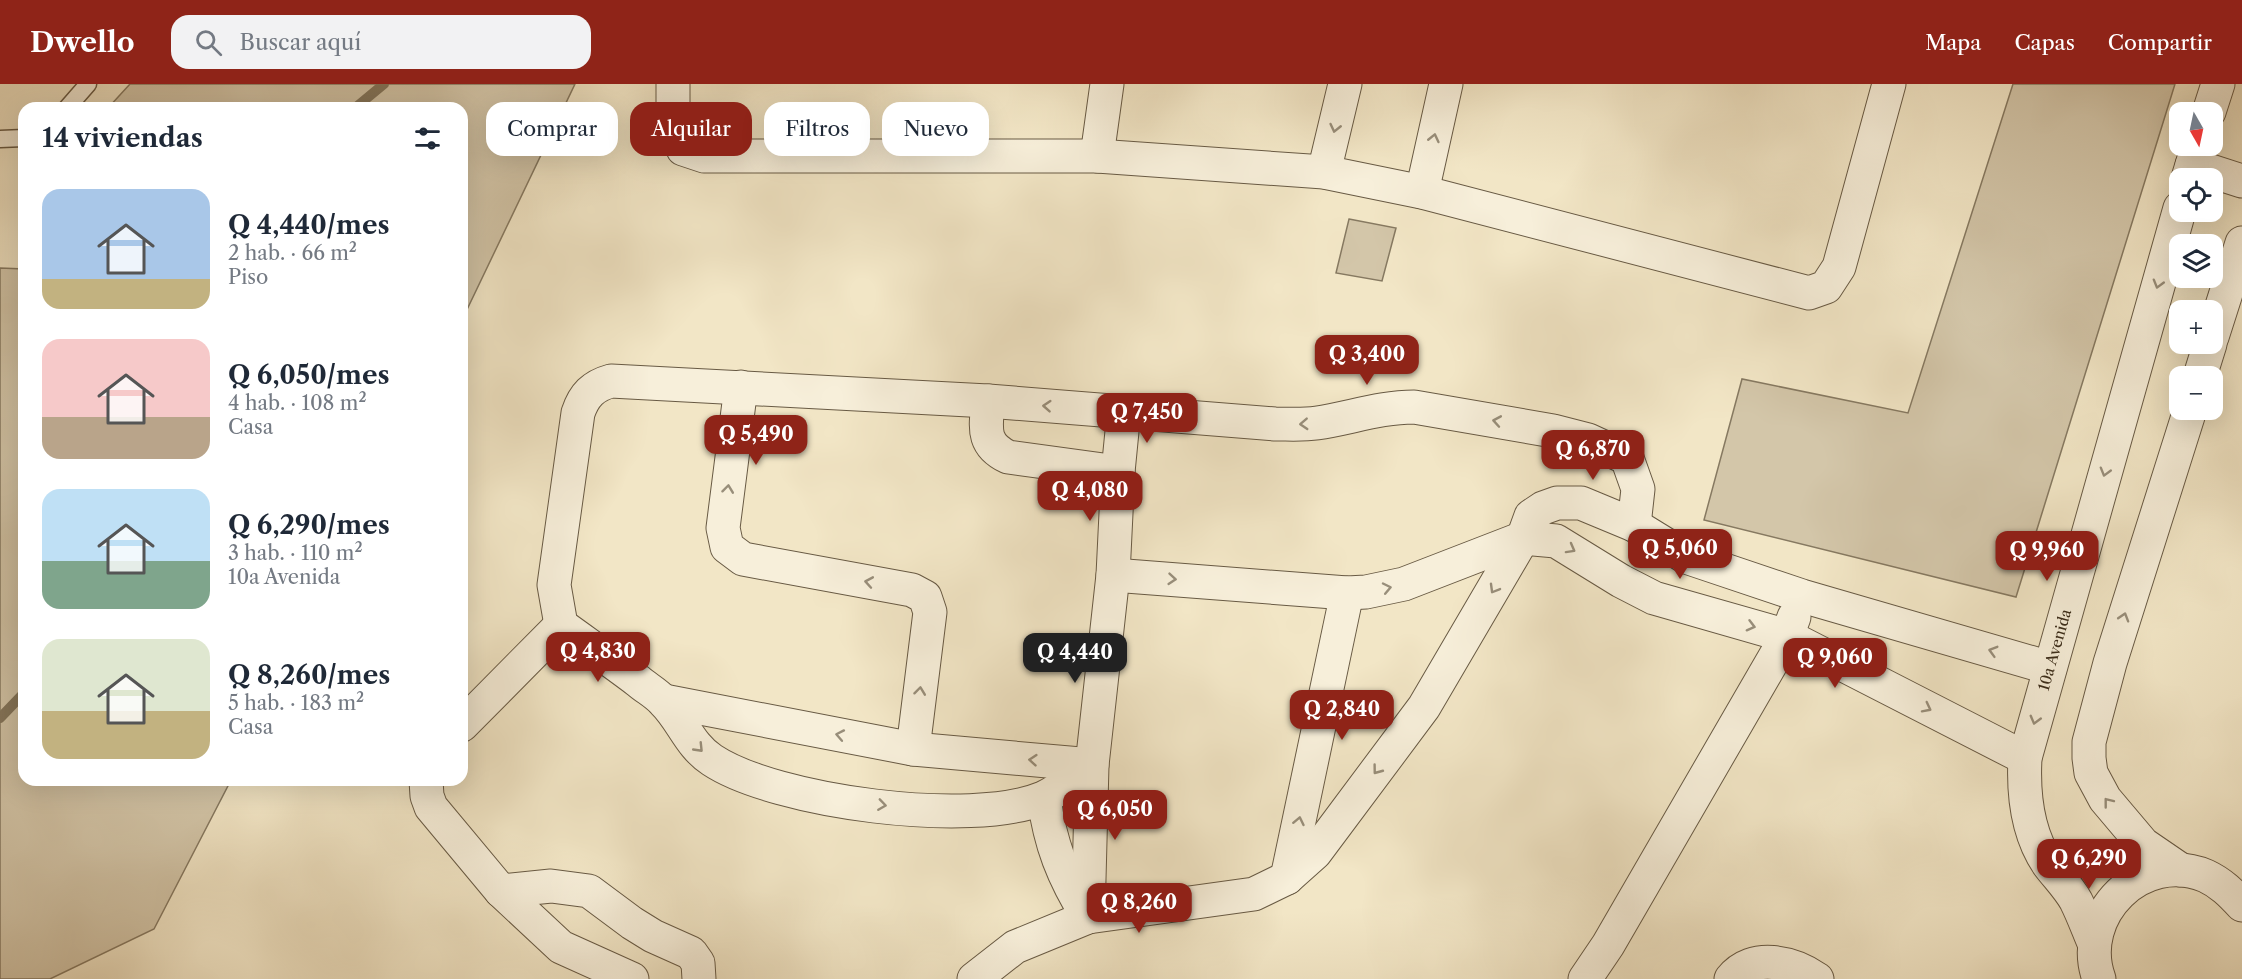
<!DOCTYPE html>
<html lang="es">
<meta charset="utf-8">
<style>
:root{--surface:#fff;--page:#f2f2f3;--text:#1f2937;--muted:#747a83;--accent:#8f2418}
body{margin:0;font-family:"Libre Caslon Text",serif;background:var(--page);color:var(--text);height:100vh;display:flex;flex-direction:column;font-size:22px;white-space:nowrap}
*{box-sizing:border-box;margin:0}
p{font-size:20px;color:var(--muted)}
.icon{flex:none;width:33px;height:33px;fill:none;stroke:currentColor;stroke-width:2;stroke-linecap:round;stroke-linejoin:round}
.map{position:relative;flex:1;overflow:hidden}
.panel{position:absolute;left:18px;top:18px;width:450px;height:684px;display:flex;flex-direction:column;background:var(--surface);border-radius:18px;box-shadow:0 6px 24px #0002}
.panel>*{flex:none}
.banner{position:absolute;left:486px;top:18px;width:570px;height:54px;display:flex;gap:12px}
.needle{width:39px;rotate:171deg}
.fabs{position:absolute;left:2169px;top:18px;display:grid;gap:12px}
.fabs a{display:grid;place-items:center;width:54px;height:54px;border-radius:12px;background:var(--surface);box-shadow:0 6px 24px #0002;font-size:30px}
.price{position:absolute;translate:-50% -51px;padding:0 14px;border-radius:12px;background:var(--accent);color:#fff;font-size:20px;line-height:39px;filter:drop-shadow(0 2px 3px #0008)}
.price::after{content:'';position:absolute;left:50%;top:36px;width:18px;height:14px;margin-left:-9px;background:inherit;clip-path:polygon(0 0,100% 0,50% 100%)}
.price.selected{background:#222;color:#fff}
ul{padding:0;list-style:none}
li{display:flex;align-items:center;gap:18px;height:150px;padding:0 24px}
li span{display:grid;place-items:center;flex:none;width:168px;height:120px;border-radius:18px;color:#555}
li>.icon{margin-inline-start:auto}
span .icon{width:72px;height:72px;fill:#fffc;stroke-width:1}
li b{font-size:26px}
h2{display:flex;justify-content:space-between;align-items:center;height:72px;padding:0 24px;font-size:26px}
.chip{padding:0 21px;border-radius:18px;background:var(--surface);box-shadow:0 6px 24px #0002;font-size:21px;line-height:54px}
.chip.selected{background:var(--accent);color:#fff}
header{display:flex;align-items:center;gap:36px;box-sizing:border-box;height:84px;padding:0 30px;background:var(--accent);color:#fff}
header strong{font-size:28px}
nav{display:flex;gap:33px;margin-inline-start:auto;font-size:21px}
.search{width:420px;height:54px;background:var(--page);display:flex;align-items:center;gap:15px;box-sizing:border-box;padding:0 21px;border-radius:18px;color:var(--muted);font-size:22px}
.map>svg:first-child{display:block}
.green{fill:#d3c6a9;stroke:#867961;stroke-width:1.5}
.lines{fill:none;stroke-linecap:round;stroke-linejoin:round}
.stream{stroke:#83765d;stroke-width:10}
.service-casing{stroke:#685a44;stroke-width:19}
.minor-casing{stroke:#685a44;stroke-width:35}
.tertiary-casing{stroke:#685a44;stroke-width:35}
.service{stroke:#f7efda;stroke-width:16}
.minor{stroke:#f7efda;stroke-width:33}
.tertiary{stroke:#f7efda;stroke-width:33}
.oneway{stroke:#988e7a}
.labels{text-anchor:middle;stroke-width:4.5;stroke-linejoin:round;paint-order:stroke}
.street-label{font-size:15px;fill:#3a2c19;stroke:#f7efda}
</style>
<header>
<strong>Dwello</strong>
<div class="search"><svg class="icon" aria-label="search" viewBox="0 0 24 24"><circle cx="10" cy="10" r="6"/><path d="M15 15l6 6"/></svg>Buscar aquí</div>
<nav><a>Mapa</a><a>Capas</a><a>Compartir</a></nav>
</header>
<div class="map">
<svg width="2242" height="895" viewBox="0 0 2242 895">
<rect width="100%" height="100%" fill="#f2e6c6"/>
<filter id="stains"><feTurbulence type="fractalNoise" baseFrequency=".00333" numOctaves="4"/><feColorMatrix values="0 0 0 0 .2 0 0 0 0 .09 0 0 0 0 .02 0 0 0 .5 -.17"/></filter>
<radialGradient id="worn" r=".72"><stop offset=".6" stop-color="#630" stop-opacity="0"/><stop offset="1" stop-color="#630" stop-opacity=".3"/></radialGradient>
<g class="green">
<polygon points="130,0 575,0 462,236 462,24 108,24"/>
<polygon points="2013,0 2175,0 2016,513 1704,436 1742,295 1908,329"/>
<polygon points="1349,135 1396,144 1382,197 1336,189"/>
<polygon points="0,184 24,185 24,696 231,696 154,845 50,895 0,895"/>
</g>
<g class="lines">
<g class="stream">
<polyline points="355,24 384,0"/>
<polyline points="0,634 24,609"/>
</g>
<defs>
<g id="service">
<polyline points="67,24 88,0"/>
<polyline points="0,55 24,54"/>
</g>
<g id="minor">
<polyline points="673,0 673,42 683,65 704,72 1097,72 1324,88 1422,108 1809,209 1826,203 1839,183 1889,0"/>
<polyline points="1097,72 1107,0"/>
<polyline points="2192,81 2242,97"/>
<polyline points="1324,88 1345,0"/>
<polyline points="1422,108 1446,0"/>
<polyline points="741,303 723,444 727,463 743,475 912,506 925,513 930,528 913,665"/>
<path d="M988,317C986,343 981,360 1008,373L1118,388"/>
<path d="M1124,327L1118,388L1113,491L1092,681C1076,691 1060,707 1043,714C972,744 775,718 712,676C689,661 682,635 663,617C656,609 646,604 638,597C613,578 587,560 561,541L554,501L578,329C584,311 593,302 611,297L988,317L1275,340C1289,340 1303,341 1317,339C1350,334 1381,323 1414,323L1553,347L1588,356L1627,374L1638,405L1634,441"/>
<polyline points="1113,491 1347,509 1366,508 1404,500 1523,454 1556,457 1621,497 1654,514 1787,552 2025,674"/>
<polyline points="664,617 913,665 1092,681 1088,833"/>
<polyline points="462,641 561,541"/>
<polyline points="426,696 427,712 431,723 501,807 561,863 632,895"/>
<path d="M1044,714C1050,760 1063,793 1088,833"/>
<polyline points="1287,794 1347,509"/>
<polyline points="501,807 551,802 589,807 632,839 653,852 691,869 698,879 699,895"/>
<polyline points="974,895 1015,863 1088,833 1254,810 1287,794 1315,769 1424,623 1523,454 1531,432 1543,424 1557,419 1581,419 1634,441 1686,473 1802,512 2050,584"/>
<polyline points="1585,895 1608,861 1787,552 1794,533"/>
<path d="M1731,895C1752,868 1793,878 1817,895"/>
</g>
<g id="tertiary">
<polyline points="2209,28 2218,0"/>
<polyline points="2188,94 2198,62"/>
<polyline points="2212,253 2242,159"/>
<polyline points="2200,292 2210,260"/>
<polyline points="2181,786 2143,760 2105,715 2091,689 2089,674 2089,658 2110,579 2190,326"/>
<path d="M2094,859C2088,845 2083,831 2076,817C2069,804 2057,792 2048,780C2027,749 2023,711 2025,674L2180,124"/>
<path d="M2099,895C2076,831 2142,765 2206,792C2221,799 2231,809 2242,821"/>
</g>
</defs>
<use href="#service" class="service-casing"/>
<use href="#minor" class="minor-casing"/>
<use href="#tertiary" class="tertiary-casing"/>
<use href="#service" class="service"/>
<use href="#minor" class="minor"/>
<use href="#tertiary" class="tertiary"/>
</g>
<defs><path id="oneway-chevron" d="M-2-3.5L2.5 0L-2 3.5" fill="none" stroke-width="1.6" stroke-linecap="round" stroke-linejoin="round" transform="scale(1.5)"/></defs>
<g class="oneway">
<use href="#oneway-chevron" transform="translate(1335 44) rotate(103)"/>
<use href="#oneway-chevron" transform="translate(1434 54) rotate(-77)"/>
<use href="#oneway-chevron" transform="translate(2158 200) rotate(106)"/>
<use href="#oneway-chevron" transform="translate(1047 322) rotate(-176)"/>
<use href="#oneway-chevron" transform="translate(1497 337) rotate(-170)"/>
<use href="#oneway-chevron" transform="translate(1304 340) rotate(177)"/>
<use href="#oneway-chevron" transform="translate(2105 388) rotate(106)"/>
<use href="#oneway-chevron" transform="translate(728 405) rotate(-83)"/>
<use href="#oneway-chevron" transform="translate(1571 465) rotate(29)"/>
<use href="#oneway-chevron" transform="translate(1172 495) rotate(5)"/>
<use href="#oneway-chevron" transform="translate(869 498) rotate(-170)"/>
<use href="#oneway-chevron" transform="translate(1387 504) rotate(-12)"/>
<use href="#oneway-chevron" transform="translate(1494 505) rotate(120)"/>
<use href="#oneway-chevron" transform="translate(2124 533) rotate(-73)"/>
<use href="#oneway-chevron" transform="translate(1751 542) rotate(15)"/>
<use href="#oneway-chevron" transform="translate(1993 567) rotate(-164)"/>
<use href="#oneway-chevron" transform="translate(920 607) rotate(-83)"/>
<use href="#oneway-chevron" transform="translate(1927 624) rotate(27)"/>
<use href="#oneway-chevron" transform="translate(2035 636) rotate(105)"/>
<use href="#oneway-chevron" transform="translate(840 651) rotate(-169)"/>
<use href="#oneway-chevron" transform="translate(699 664) rotate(46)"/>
<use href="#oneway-chevron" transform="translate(1033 676) rotate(-175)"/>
<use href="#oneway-chevron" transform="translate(1377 686) rotate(127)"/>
<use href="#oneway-chevron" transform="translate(2108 718) rotate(-128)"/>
<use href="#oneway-chevron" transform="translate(882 721) rotate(8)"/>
<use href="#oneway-chevron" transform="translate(1299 737) rotate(-78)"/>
</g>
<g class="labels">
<g class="street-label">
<text transform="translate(2055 566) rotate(-74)" y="5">10a Avenida</text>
</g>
</g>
<rect width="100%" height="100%" filter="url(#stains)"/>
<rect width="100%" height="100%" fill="url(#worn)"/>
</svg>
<div class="fabs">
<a><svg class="needle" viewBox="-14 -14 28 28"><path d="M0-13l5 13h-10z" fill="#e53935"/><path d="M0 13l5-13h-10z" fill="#747a83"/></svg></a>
<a><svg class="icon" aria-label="locate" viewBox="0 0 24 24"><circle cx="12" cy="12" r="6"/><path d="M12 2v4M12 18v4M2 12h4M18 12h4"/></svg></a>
<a><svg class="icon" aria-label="layers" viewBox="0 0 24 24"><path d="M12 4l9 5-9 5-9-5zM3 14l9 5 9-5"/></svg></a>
<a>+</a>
<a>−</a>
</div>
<b class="price" style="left:1367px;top:302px">Q 3,400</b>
<b class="price" style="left:1147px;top:360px">Q 7,450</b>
<b class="price" style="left:756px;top:382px">Q 5,490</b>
<b class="price" style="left:1593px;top:397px">Q 6,870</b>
<b class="price" style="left:1090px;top:438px">Q 4,080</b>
<b class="price" style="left:1680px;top:496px">Q 5,060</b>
<b class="price" style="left:2047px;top:498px">Q 9,960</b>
<b class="price" style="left:598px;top:599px">Q 4,830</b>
<b class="price selected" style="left:1075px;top:600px">Q 4,440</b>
<b class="price" style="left:1835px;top:605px">Q 9,060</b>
<b class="price" style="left:1342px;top:657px">Q 2,840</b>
<b class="price" style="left:1115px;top:757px">Q 6,050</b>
<b class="price" style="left:2089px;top:806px">Q 6,290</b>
<b class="price" style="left:1139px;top:850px">Q 8,260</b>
<div class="banner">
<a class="chip">Comprar</a>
<a class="chip selected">Alquilar</a>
<a class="chip">Filtros</a>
<a class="chip">Nuevo</a>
</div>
<section class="panel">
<h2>14 viviendas<svg class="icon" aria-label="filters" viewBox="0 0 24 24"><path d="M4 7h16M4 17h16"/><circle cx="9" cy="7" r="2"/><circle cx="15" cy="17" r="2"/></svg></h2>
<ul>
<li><span style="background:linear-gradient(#a9c7e8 75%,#c2b280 0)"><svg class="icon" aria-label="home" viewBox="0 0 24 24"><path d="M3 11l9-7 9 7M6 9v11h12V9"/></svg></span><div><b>Q 4,440/mes</b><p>2 hab. · 66 m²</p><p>Piso</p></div></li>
<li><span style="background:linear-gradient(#f6c9c9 65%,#b9a48a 0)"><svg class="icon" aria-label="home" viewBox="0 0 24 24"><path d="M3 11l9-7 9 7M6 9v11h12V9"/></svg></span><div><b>Q 6,050/mes</b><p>4 hab. · 108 m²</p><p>Casa</p></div></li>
<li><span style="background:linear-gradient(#bfe0f5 60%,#7fa58c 0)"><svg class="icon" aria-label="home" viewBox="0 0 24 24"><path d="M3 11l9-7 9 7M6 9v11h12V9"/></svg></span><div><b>Q 6,290/mes</b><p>3 hab. · 110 m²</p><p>10a Avenida</p></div></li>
<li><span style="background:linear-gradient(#dfe7d0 60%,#c2b280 0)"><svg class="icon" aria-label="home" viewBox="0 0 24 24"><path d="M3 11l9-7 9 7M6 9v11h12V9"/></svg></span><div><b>Q 8,260/mes</b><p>5 hab. · 183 m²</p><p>Casa</p></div></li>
</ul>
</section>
</div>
